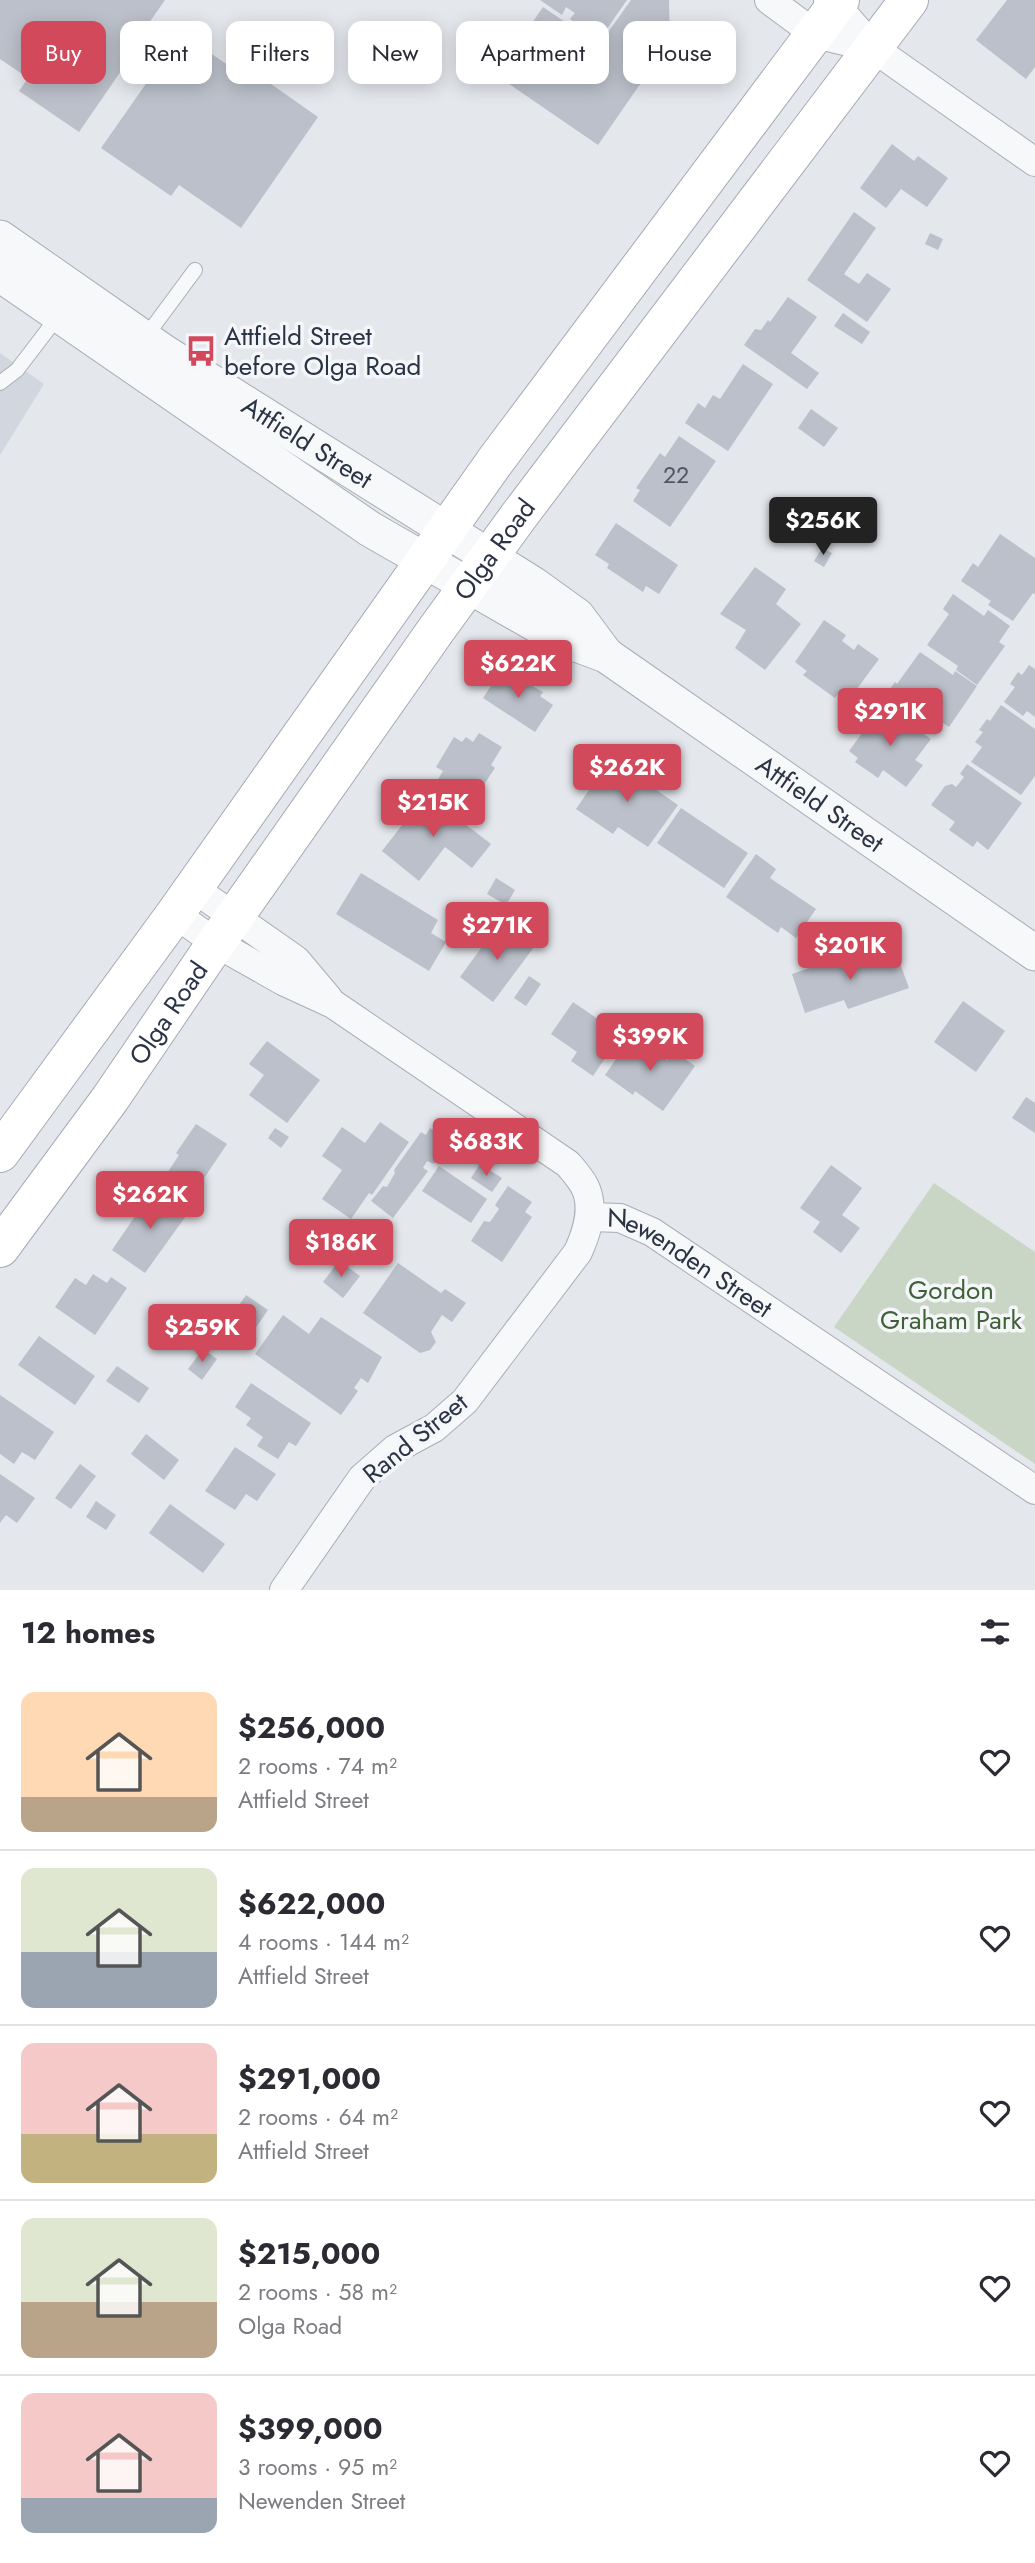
<!DOCTYPE html>
<meta charset="utf-8">
<style>
:root{--surface:#fff;--page:#f7f7f7;--text:#2b2b33;--muted:#7c7c81;--line:#e1e1e2;--accent:#d1495b}
body{margin:0;font-family:Jost,sans-serif;background:var(--page);color:var(--text);height:100vh;display:flex;flex-direction:column;font-size:26px;white-space:nowrap}
*{box-sizing:border-box;margin:0}
p{font-size:23px;color:var(--muted)}
.icon{flex:none;width:38px;height:38px;fill:none;stroke:currentColor;stroke-width:2;stroke-linecap:round;stroke-linejoin:round}
.map{position:relative;height:1590px;overflow:hidden}
.details{display:flex;flex-direction:column;background:var(--surface);flex:1}
.details>*{flex:none}
.guide{position:absolute;left:21px;top:21px;width:994px;height:63px;display:flex;gap:14px}
.price{position:absolute;translate:-50% -60px;padding:0 16px;border-radius:7px;background:var(--accent);color:#fff;font-size:23px;line-height:46px;filter:drop-shadow(0 2px 4px #0008)}
.price::after{content:'';position:absolute;left:50%;top:42px;width:21px;height:16px;margin-left:-10px;background:inherit;clip-path:polygon(0 0,100% 0,50% 100%)}
.price.current{background:#222;color:#fff}
ul{padding:0;list-style:none}
li{display:flex;align-items:center;gap:21px;height:175px;padding:0 21px}
li+li{border-top:2px solid var(--line)}
li span{display:grid;place-items:center;flex:none;width:196px;height:140px;border-radius:14px;color:#555}
li>.icon{margin-inline-start:auto}
span .icon{width:84px;height:84px;fill:#fffc;stroke-width:1}
li b{font-size:30px}
h2{display:flex;justify-content:space-between;align-items:center;height:84px;padding:0 21px;font-size:30px}
.chip{padding:0 24px;border-radius:14px;background:var(--surface);box-shadow:0 4px 18px #0003;font-size:24px;line-height:63px}
.chip.current{background:var(--accent);color:#fff}
.map>svg:first-child{display:block}
.built{fill:#d2d6de}
.green{fill:#c9d6c5}
.building{fill:#bbc0ca}
.lines{fill:none;stroke-linecap:round;stroke-linejoin:round}
.service-casing{stroke:#a9aeb7;stroke-width:16}
.minor-casing{stroke:#a9aeb7;stroke-width:30}
.tertiary-casing{stroke:#a9aeb7;stroke-width:37}
.primary-casing{stroke:#a3abb8;stroke-width:40}
.service{stroke:#f7f8fa;stroke-width:14}
.minor{stroke:#f7f8fa;stroke-width:28}
.tertiary{stroke:#f7f8fa;stroke-width:35}
.primary{stroke:#fff;stroke-width:38}
.labels{text-anchor:middle;stroke-width:7;stroke-linejoin:round;paint-order:stroke}
.number-label{font-size:23px;fill:#4f5766}
.poi-label{font-size:26px;fill:#2b3445;stroke:#f4f6f9;text-anchor:start}
.street-label{font-size:26px;fill:#2b3445;stroke:#f4f6f9}
.park-label{font-size:26px;fill:#3f6138;stroke:#f4f6f9}
</style>
<div class="map">
<svg width="1035" height="1590" viewBox="0 0 1035 1590">
<rect width="100%" height="100%" fill="#e4e7ec"/>
<polygon class="built" points="0,353 44,384 0,455"/>
<polygon class="green" points="934,1183 1035,1252 1035,1464 834,1327"/>
<g class="building">
<polygon points="0,0 165,0 137,40 141,42 79,132 19,91 28,78 0,59"/>
<polygon points="540,0 627,0 604,33 600,30 596,37 570,19 575,13 566,7 562,15"/>
<polygon points="631,0 669,0 670,46 645,77 598,145 496,75 543,7 599,45"/>
<polygon points="1007,0 1035,0 1035,67 1026,79 976,40"/>
<polygon points="194,42 256,84 261,77 318,117 241,228 179,185 171,196 101,148 164,58 170,61 182,43"/>
<polygon points="892,144 914,161 918,156 948,178 927,207 901,189 886,208 860,188"/>
<polygon points="854,212 876,228 844,274 859,284 867,273 891,289 867,322 807,280"/>
<polygon points="930,233 943,239 938,250 925,244"/>
<polygon points="788,297 817,317 791,353 819,373 807,389 744,345 755,329 761,330 768,320 770,322"/>
<polygon points="843,313 870,332 862,344 834,326"/>
<polygon points="743,364 773,384 728,451 685,423 698,403 705,408 713,395 720,399"/>
<polygon points="811,409 838,428 824,447 798,428"/>
<polygon points="679,436 716,461 670,527 633,501 640,490 636,488 660,453 665,457"/>
<polygon points="616,523 678,565 659,594 646,586 643,592 607,568 609,564 595,555"/>
<polygon points="1000,534 1035,558 1035,594 1033,593 1013,621 988,605 991,601 961,581 973,563 978,567"/>
<polygon points="822,548 832,553 824,567 814,561"/>
<polygon points="755,567 786,589 776,604 801,624 765,670 735,648 746,630 720,614"/>
<polygon points="953,594 984,616 988,610 1010,626 999,642 1005,646 977,685 956,670 958,666 927,645 949,614 943,609"/>
<polygon points="824,620 846,635 842,641 854,650 858,644 879,659 848,701 838,694 835,698 803,675 807,671 795,662"/>
<polygon points="920,652 953,675 955,671 977,686 949,727 943,723 935,735 912,719 914,716 885,696 895,682 897,684"/>
<polygon points="1029,665 1035,669 1035,717 1027,711 1023,716 1004,702 1015,687 1010,684 1018,672 1022,675"/>
<polygon points="502,669 543,692 540,696 553,705 535,732 483,698"/>
<polygon points="1001,705 1035,729 1035,776 1021,795 971,762 982,747 975,742 983,732 979,730 987,719 990,721"/>
<polygon points="880,709 906,727 909,724 931,739 915,760 923,765 906,787 883,770 878,778 855,762 858,758 849,751"/>
<polygon points="479,733 502,747 491,765 495,768 467,810 432,789 443,771 436,767 454,737 462,742 466,737 473,742"/>
<polygon points="611,758 678,805 648,847 618,827 613,834 576,809"/>
<polygon points="967,764 1022,803 988,850 977,841 973,847 949,830 955,822 931,805 945,786 952,784 956,787 964,777 960,774"/>
<polygon points="426,794 491,844 472,868 445,847 419,881 382,851"/>
<polygon points="681,808 748,853 724,888 657,843"/>
<polygon points="756,854 776,869 770,878 816,909 796,938 781,927 778,933 726,897"/>
<polygon points="361,873 438,920 431,933 446,942 429,971 336,914"/>
<polygon points="496,878 515,890 506,905 487,894"/>
<polygon points="500,922 534,947 493,1002 460,977"/>
<polygon points="896,952 909,988 848,1009 844,1000 805,1013 792,974 853,953 858,965"/>
<polygon points="529,976 541,984 526,1006 514,998"/>
<polygon points="963,1001 1005,1031 976,1072 934,1042"/>
<polygon points="573,1002 621,1035 593,1076 571,1061 577,1052 551,1034"/>
<polygon points="632,1036 667,1060 674,1051 695,1066 663,1111 635,1091 633,1095 605,1075"/>
<polygon points="267,1041 320,1080 287,1123 249,1095 264,1075 249,1064"/>
<polygon points="1026,1097 1035,1103 1035,1133 1012,1118"/>
<polygon points="380,1122 409,1142 372,1195 369,1193 351,1219 322,1199 342,1170 322,1156 342,1127 365,1143"/>
<polygon points="196,1124 227,1144 196,1190 168,1172 179,1155 176,1153"/>
<polygon points="275,1128 289,1137 281,1148 268,1138"/>
<polygon points="430,1128 451,1142 434,1164 427,1161 423,1168 428,1171 393,1218 371,1201 383,1186 387,1187 395,1173 394,1170 421,1132 426,1135"/>
<polygon points="480,1164 502,1178 492,1192 471,1178"/>
<polygon points="831,1165 862,1188 842,1215 860,1228 841,1253 813,1232 820,1222 800,1208"/>
<polygon points="439,1166 487,1199 471,1223 422,1191"/>
<polygon points="508,1186 532,1202 525,1212 532,1217 502,1262 471,1241 484,1221 490,1222 499,1209 495,1205"/>
<polygon points="153,1190 188,1213 145,1273 112,1250"/>
<polygon points="339,1261 360,1276 343,1298 323,1282"/>
<polygon points="398,1263 441,1293 445,1289 466,1303 452,1322 442,1315 431,1332 436,1342 430,1350 420,1353 363,1313"/>
<polygon points="93,1274 107,1283 111,1277 127,1288 95,1335 55,1307 75,1278 86,1285"/>
<polygon points="246,1295 268,1310 246,1342 224,1327"/>
<polygon points="283,1315 309,1334 321,1317 382,1357 368,1383 361,1378 354,1388 358,1391 341,1415 255,1354"/>
<polygon points="39,1336 95,1376 75,1405 18,1365"/>
<polygon points="203,1349 217,1359 202,1380 188,1369"/>
<polygon points="117,1366 149,1388 139,1403 106,1381"/>
<polygon points="251,1383 311,1423 296,1446 289,1442 278,1459 257,1446 263,1437 246,1425 251,1418 235,1407"/>
<polygon points="0,1395 54,1432 35,1460 22,1452 14,1464 0,1454"/>
<polygon points="146,1434 179,1460 164,1480 131,1454"/>
<polygon points="235,1447 276,1474 257,1501 246,1494 235,1510 205,1491"/>
<polygon points="80,1464 96,1476 71,1509 55,1498"/>
<polygon points="0,1474 35,1498 17,1523 6,1515 0,1523"/>
<polygon points="96,1501 116,1515 106,1530 86,1517"/>
<polygon points="170,1504 225,1544 203,1573 149,1533"/>
</g>
<g class="lines">
<defs>
<g id="service">
<polyline points="144,339 195,270"/>
<polyline points="0,383 17,370 59,315"/>
</g>
<g id="minor">
<polyline points="769,0 815,34 873,48"/>
<polyline points="828,0 836,5 873,48 1035,162"/>
<polyline points="193,888 296,960 328,998"/>
<path d="M175,914L216,943L283,981L333,1004L568,1164C574,1171 581,1179 585,1187C595,1208 587,1232 578,1252L465,1401L434,1428L395,1449L362,1478L284,1590"/>
<path id="s1" d="M590,1217L620,1218L652,1232L1035,1490"/>
</g>
<g id="tertiary">
<path id="s2" d="M0,238L165,353L534,585L577,616L606,655"/>
<path id="s3" d="M0,274L370,529L560,638L606,655L1035,953"/>
</g>
<g id="primary">
<polyline points="0,1153 175,914 496,460 840,0"/>
<path id="s4" d="M0,1248L110,1099L216,943L436,630L518,517L909,0"/>
</g>
</defs>
<use href="#service" class="service-casing"/>
<use href="#minor" class="minor-casing"/>
<use href="#tertiary" class="tertiary-casing"/>
<use href="#primary" class="primary-casing"/>
<use href="#service" class="service"/>
<use href="#minor" class="minor"/>
<use href="#tertiary" class="tertiary"/>
<use href="#primary" class="primary"/>
</g>
<defs>
<symbol id="bus-bare" viewBox="-9 -9 18 18"><path d="M-5-6H5V4H4V6H2V4H-2V6H-4V4H-5ZM-3.5-4V0h7V-4ZM-3.5 1.2v1.5H-2V1.2ZM2 1.2v1.5H3.5V1.2Z" fill="#d1495b" stroke="#f4f6f9" stroke-width="2.5" paint-order="stroke"/></symbol>
</defs>
<g fill-rule="evenodd">
<use href="#bus-bare" x="179" y="329" width="44" height="44"/>
</g>
<g class="labels">
<g class="number-label">
<text x="676" y="483">22</text>
</g>
<g class="poi-label">
<text x="224" y="345">Attfield Street<tspan x="224" dy="30">before Olga Road</tspan></text>
</g>
<g class="street-label">
<text dy="9" stroke="none"><textPath href="#s2" startOffset="369">Attfield Street</textPath></text>
<text dy="9" stroke="none"><textPath href="#s4" startOffset="856">Olga Road</textPath></text>
<text dy="9" stroke="none"><textPath href="#s3" startOffset="978">Attfield Street</textPath></text>
<text dy="9" stroke="none"><textPath href="#s4" startOffset="289">Olga Road</textPath></text>
<text dy="9" stroke="none"><textPath href="#s1" startOffset="112">Newenden Street</textPath></text>
<text transform="translate(415 1438) rotate(-39)" y="9">Rand Street</text>
</g>
<g class="park-label">
<text x="951" y="1299">Gordon<tspan x="951" dy="30">Graham Park</tspan></text>
</g>
</g>
</svg>
<b class="price current" style="left:823px;top:557px">$256K</b>
<b class="price" style="left:518px;top:700px">$622K</b>
<b class="price" style="left:890px;top:748px">$291K</b>
<b class="price" style="left:627px;top:804px">$262K</b>
<b class="price" style="left:433px;top:839px">$215K</b>
<b class="price" style="left:497px;top:962px">$271K</b>
<b class="price" style="left:850px;top:982px">$201K</b>
<b class="price" style="left:650px;top:1073px">$399K</b>
<b class="price" style="left:486px;top:1178px">$683K</b>
<b class="price" style="left:150px;top:1231px">$262K</b>
<b class="price" style="left:341px;top:1279px">$186K</b>
<b class="price" style="left:202px;top:1364px">$259K</b>
<div class="guide">
<a class="chip current">Buy</a>
<a class="chip">Rent</a>
<a class="chip">Filters</a>
<a class="chip">New</a>
<a class="chip">Apartment</a>
<a class="chip">House</a>
</div>
</div>
<section class="details">
<h2>12 homes<svg class="icon" aria-label="filters" viewBox="0 0 24 24"><path d="M4 7h16M4 17h16"/><circle cx="9" cy="7" r="2"/><circle cx="15" cy="17" r="2"/></svg></h2>
<ul>
<li><span style="background:linear-gradient(#ffd9b3 75%,#b9a48a 0)"><svg class="icon" aria-label="home" viewBox="0 0 24 24"><path d="M3 11l9-7 9 7M6 9v11h12V9"/></svg></span><div><b>$256,000</b><p>2 rooms · 74 m²</p><p>Attfield Street</p></div><svg class="icon" aria-label="heart" viewBox="0 0 24 24"><path d="M12 20l-8-8c-3-5 5-10 8-4 3-6 11-1 8 4z"/></svg></li>
<li><span style="background:linear-gradient(#dfe7d0 60%,#9aa5b1 0)"><svg class="icon" aria-label="home" viewBox="0 0 24 24"><path d="M3 11l9-7 9 7M6 9v11h12V9"/></svg></span><div><b>$622,000</b><p>4 rooms · 144 m²</p><p>Attfield Street</p></div><svg class="icon" aria-label="heart" viewBox="0 0 24 24"><path d="M12 20l-8-8c-3-5 5-10 8-4 3-6 11-1 8 4z"/></svg></li>
<li><span style="background:linear-gradient(#f6c9c9 65%,#c2b280 0)"><svg class="icon" aria-label="home" viewBox="0 0 24 24"><path d="M3 11l9-7 9 7M6 9v11h12V9"/></svg></span><div><b>$291,000</b><p>2 rooms · 64 m²</p><p>Attfield Street</p></div><svg class="icon" aria-label="heart" viewBox="0 0 24 24"><path d="M12 20l-8-8c-3-5 5-10 8-4 3-6 11-1 8 4z"/></svg></li>
<li><span style="background:linear-gradient(#dfe7d0 60%,#b9a48a 0)"><svg class="icon" aria-label="home" viewBox="0 0 24 24"><path d="M3 11l9-7 9 7M6 9v11h12V9"/></svg></span><div><b>$215,000</b><p>2 rooms · 58 m²</p><p>Olga Road</p></div><svg class="icon" aria-label="heart" viewBox="0 0 24 24"><path d="M12 20l-8-8c-3-5 5-10 8-4 3-6 11-1 8 4z"/></svg></li>
<li><span style="background:linear-gradient(#f6c9c9 75%,#9aa5b1 0)"><svg class="icon" aria-label="home" viewBox="0 0 24 24"><path d="M3 11l9-7 9 7M6 9v11h12V9"/></svg></span><div><b>$399,000</b><p>3 rooms · 95 m²</p><p>Newenden Street</p></div><svg class="icon" aria-label="heart" viewBox="0 0 24 24"><path d="M12 20l-8-8c-3-5 5-10 8-4 3-6 11-1 8 4z"/></svg></li>
</ul>
</section>
